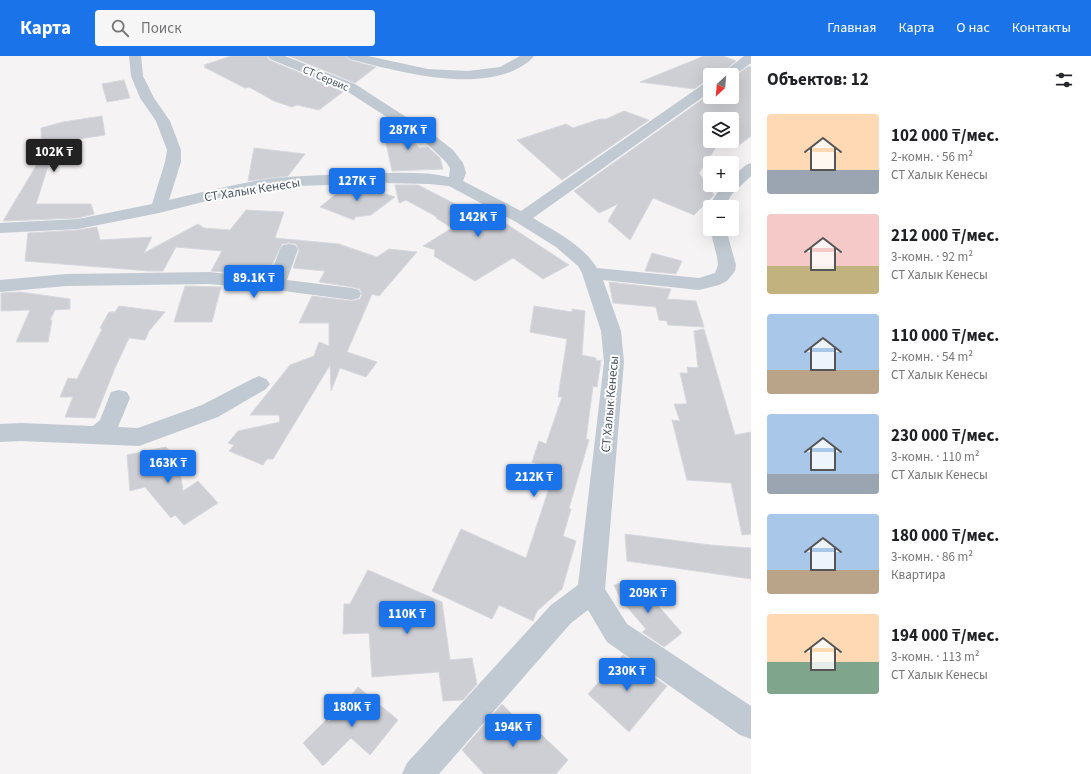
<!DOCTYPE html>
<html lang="ru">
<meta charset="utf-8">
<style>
:root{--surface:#fff;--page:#f6f6f6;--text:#202124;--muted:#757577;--accent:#1a73e8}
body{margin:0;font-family:"Source Sans 3",sans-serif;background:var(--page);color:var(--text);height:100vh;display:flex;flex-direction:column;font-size:15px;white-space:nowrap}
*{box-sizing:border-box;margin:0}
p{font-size:13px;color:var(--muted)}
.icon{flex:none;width:22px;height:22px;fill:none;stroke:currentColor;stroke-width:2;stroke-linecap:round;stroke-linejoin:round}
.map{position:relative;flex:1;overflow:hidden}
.sheet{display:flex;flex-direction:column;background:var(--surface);width:340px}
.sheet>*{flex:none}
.needle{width:26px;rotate:206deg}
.fabs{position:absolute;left:703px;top:12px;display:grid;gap:8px}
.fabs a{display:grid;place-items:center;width:36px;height:36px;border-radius:4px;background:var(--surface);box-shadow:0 4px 16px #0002;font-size:20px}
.price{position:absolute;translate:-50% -34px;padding:0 9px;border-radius:4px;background:var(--accent);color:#fff;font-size:13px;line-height:26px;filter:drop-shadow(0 1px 2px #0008)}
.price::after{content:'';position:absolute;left:50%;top:24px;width:12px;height:9px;margin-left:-6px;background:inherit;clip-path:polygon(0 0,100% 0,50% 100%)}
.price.on{background:#222;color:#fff}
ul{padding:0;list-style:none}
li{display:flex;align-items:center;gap:12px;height:100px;padding:0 16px}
li span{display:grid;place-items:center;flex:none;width:112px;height:80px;border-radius:4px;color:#555}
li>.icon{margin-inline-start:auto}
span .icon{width:48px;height:48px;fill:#fffc;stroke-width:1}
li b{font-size:17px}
h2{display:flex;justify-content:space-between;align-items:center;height:48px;padding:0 16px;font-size:17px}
header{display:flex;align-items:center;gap:24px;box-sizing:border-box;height:56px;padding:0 20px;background:var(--accent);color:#fff}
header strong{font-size:19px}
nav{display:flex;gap:22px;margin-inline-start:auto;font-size:14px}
.search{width:280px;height:36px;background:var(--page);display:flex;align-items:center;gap:10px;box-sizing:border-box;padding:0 14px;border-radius:4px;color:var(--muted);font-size:15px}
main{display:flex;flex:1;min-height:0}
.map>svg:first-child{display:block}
.building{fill:#cdcfd5;stroke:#d7d9de}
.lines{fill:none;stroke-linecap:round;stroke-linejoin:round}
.street{fill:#c1cad2;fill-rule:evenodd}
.labels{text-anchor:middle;stroke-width:4;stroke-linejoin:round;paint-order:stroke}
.far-street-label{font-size:11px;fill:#4a5661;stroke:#fff}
.street-label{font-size:13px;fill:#4a5661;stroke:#fff}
</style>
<header>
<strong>Карта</strong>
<div class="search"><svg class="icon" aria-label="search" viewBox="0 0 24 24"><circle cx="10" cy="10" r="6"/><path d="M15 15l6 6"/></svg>Поиск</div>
<nav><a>Главная</a><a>Карта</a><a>О нас</a><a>Контакты</a></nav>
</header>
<main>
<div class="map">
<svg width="751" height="718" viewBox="0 0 751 718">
<rect width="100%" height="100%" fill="#f5f3f3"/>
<g class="building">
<polygon points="231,0 267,0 269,4 344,35 319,54 297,49 292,51 274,45 249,31 245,32 204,11 206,10 204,9"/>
<polygon points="289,0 346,0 349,4 376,11 355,27"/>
<polygon points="704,0 723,0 736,5 719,19 710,19 710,25 704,26 694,33 640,26"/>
<polygon points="749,10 751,11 751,80 738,90 725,85 732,85 732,63 710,63 710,85 720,85 699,117 714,139 694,159 653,142 630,184 608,165 618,148 599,157 574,135 710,38 710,41 732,41 732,22"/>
<polygon points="124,24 130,42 107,46 102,28"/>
<polygon points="624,55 649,64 562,124 517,84 566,68 573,72 600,63 606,63"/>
<polygon points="102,60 105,79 72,84 69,90 63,93 63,99 51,101 36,148 91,148 94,158 78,162 3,165 42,100 41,72 63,66"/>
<polygon points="392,66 406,75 419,92 428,91 440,102 443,113 392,115 382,68"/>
<polygon points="254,92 305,98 288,120 248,125"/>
<polygon points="356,129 395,141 371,159 355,161 354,164 320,151 346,130"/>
<polygon points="395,129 418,129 465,153 467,152 474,156 482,152 569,209 543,223 513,202 475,225 434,200 435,194 423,190 452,172 436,162 437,161 406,144 399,147"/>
<polygon points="246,154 284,156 275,182 339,188 377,201 389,193 417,196 379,240 372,238 347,296 377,306 366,321 340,312 331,335 330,309 273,403 267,403 263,409 229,395 234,389 228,387 238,375 280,366 279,359 250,359 290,309 314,300 319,286 329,290 329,267 299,267 312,240 352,245 360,243 362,239 360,233 352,231 319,226 325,215 293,212 299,194 296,188 289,187 282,188 272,209 266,209 262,217 225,214 224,216 211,215 222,195 176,191 163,215 149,215 25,205 28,177 78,174 97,171 100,184 152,181 144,197 198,168 204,172 230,174"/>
<polygon points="652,197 682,205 676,218 645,215"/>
<polygon points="609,226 671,233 667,243 696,245 704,271 668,269 667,265 659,264 656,251 613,247"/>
<polygon points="185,230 221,231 212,266 174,266"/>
<polygon points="20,236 70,243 70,253 55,254 50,264 52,264 48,286 16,286 30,254 1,255 1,237"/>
<polygon points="119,250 165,256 149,275 145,284 129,282 115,312 95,362 65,361 73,341 60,341 68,322 77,323 102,273 100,272 109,256 115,256"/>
<polygon points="534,250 572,256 572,253 585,255 582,299 596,302 596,305 601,304 597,331 593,330 586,383 589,384 569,452 571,453 563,480 576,485 562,533 537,555 533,565 499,549 492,563 432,535 461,473 526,502 555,414 532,406 539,385 546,388 562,341 558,341 567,283 530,276"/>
<polygon points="704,273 735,379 751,376 751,478 742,479 731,427 687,424 672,364 680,365 674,348 687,348 680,317 688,317 687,311 698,312 694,275"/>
<polygon points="166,391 178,403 183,435 198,425 218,447 184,469 175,459 171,462 145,431 130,435 127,399"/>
<polygon points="625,478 710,489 751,492 751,523 627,505"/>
<polygon points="368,514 442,546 450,604 472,602 477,628 463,644 443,645 439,616 372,621 369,577 343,578 344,548 350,548"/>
<polygon points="629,524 654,545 682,577 664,591 642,576 646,573 621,544 614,529"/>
<polygon points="623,599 667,630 629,676 588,638"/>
<polygon points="358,631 398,664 370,699 351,682 323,710 303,687 327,663 329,666"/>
<polygon points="502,648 518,664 522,660 568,704 556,718 484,718 462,694"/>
</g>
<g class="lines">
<g class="street">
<path d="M129,0H141L143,20L154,42L170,65L181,94V106L169,144C200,137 230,129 261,124C296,119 330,119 365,118C392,117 423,115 449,121L450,112L446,106L424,85L345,34L270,3L268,0H285L355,28L434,79L453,94L463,107L466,117L463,125L521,155L705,27L710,26V36L533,162C556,176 583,189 597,212L699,222L715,217L718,209L717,201L710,173H726L736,209L735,215L727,225L719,229L699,234L603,224L621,275L624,306L605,533L627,568L751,650V683L740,679L607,586L588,554L571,567L439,718H402L407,707L551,549L578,529L604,306L601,275L582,217L578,210L556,191L516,166L449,130L429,128L383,127L297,130L261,134L219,142L159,157L78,173L0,177V167L78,163L152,148L165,106L167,94L156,65L140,42L131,20Z"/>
<path d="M347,0H368L428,13L468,15L500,11L520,0H534C531,4 527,7 522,10C478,38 396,15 349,3Z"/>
<polygon points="744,0 751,0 751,7 732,21 732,19 720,19"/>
<polygon points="751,107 751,120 732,138 724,151 710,151 710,154 708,151 721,131 723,129 732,129 732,121 746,109"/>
<polygon points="289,188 295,189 298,193 287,224 352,232 359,234 361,238 359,242 352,244 276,234 209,228 66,230 0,236 0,224 66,218 209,216 269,222 280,193 283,189"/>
<polygon points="259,320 266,323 270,328 266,333 218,361 139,390 21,385 0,386 0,368 21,367 93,370 100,364 111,336 119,334 127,336 130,342 118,371 138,372 202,349 252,323"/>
</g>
</g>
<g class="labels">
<g class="far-street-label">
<text transform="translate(326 22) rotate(23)" y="4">СТ Сервис</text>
</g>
<g class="street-label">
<text transform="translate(252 133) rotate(-9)" y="5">СТ Халык Кенесы</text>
<text transform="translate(609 348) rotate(-85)" y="5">СТ Халык Кенесы</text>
</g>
</g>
</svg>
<div class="fabs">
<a><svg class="needle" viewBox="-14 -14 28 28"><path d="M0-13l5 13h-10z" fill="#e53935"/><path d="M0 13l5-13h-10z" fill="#757577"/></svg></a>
<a><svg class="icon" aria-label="layers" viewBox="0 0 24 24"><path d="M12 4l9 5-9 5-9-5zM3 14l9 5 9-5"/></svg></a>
<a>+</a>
<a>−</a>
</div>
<b class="price" style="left:408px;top:95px">287K ₸</b>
<b class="price on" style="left:54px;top:117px">102K ₸</b>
<b class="price" style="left:357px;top:146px">127K ₸</b>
<b class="price" style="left:478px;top:182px">142K ₸</b>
<b class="price" style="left:254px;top:243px">89.1K ₸</b>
<b class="price" style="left:168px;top:428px">163K ₸</b>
<b class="price" style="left:534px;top:442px">212K ₸</b>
<b class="price" style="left:648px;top:558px">209K ₸</b>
<b class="price" style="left:407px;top:579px">110K ₸</b>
<b class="price" style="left:627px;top:636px">230K ₸</b>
<b class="price" style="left:352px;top:672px">180K ₸</b>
<b class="price" style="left:513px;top:692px">194K ₸</b>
</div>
<section class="sheet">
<h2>Объектов: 12<svg class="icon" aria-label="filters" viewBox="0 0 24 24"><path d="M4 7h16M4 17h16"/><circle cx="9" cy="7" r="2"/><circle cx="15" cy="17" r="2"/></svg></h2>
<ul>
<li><span style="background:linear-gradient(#ffd9b3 70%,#9aa5b1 0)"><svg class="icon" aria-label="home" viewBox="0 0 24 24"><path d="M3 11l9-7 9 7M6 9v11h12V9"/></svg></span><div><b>102 000 ₸/мес.</b><p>2-комн. · 56 m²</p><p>СТ Халык Кенесы</p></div></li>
<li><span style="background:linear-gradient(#f6c9c9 65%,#c2b280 0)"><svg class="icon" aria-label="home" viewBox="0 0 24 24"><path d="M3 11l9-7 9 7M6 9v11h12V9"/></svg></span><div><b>212 000 ₸/мес.</b><p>3-комн. · 92 m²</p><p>СТ Халык Кенесы</p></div></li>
<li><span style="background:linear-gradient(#a9c7e8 70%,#b9a48a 0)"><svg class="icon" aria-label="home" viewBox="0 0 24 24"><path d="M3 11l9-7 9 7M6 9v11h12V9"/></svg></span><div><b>110 000 ₸/мес.</b><p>2-комн. · 54 m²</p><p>СТ Халык Кенесы</p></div></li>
<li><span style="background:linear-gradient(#a9c7e8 75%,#9aa5b1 0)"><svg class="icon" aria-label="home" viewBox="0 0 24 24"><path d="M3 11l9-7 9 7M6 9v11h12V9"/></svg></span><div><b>230 000 ₸/мес.</b><p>3-комн. · 110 m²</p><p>СТ Халык Кенесы</p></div></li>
<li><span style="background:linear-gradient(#a9c7e8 70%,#b9a48a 0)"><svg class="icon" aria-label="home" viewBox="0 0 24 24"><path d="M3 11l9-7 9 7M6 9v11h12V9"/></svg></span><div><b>180 000 ₸/мес.</b><p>3-комн. · 86 m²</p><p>Квартира</p></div></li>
<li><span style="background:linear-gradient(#ffd9b3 60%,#7fa58c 0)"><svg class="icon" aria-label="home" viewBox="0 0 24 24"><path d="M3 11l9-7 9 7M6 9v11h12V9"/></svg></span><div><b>194 000 ₸/мес.</b><p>3-комн. · 113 m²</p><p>СТ Халык Кенесы</p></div></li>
</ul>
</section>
</main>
